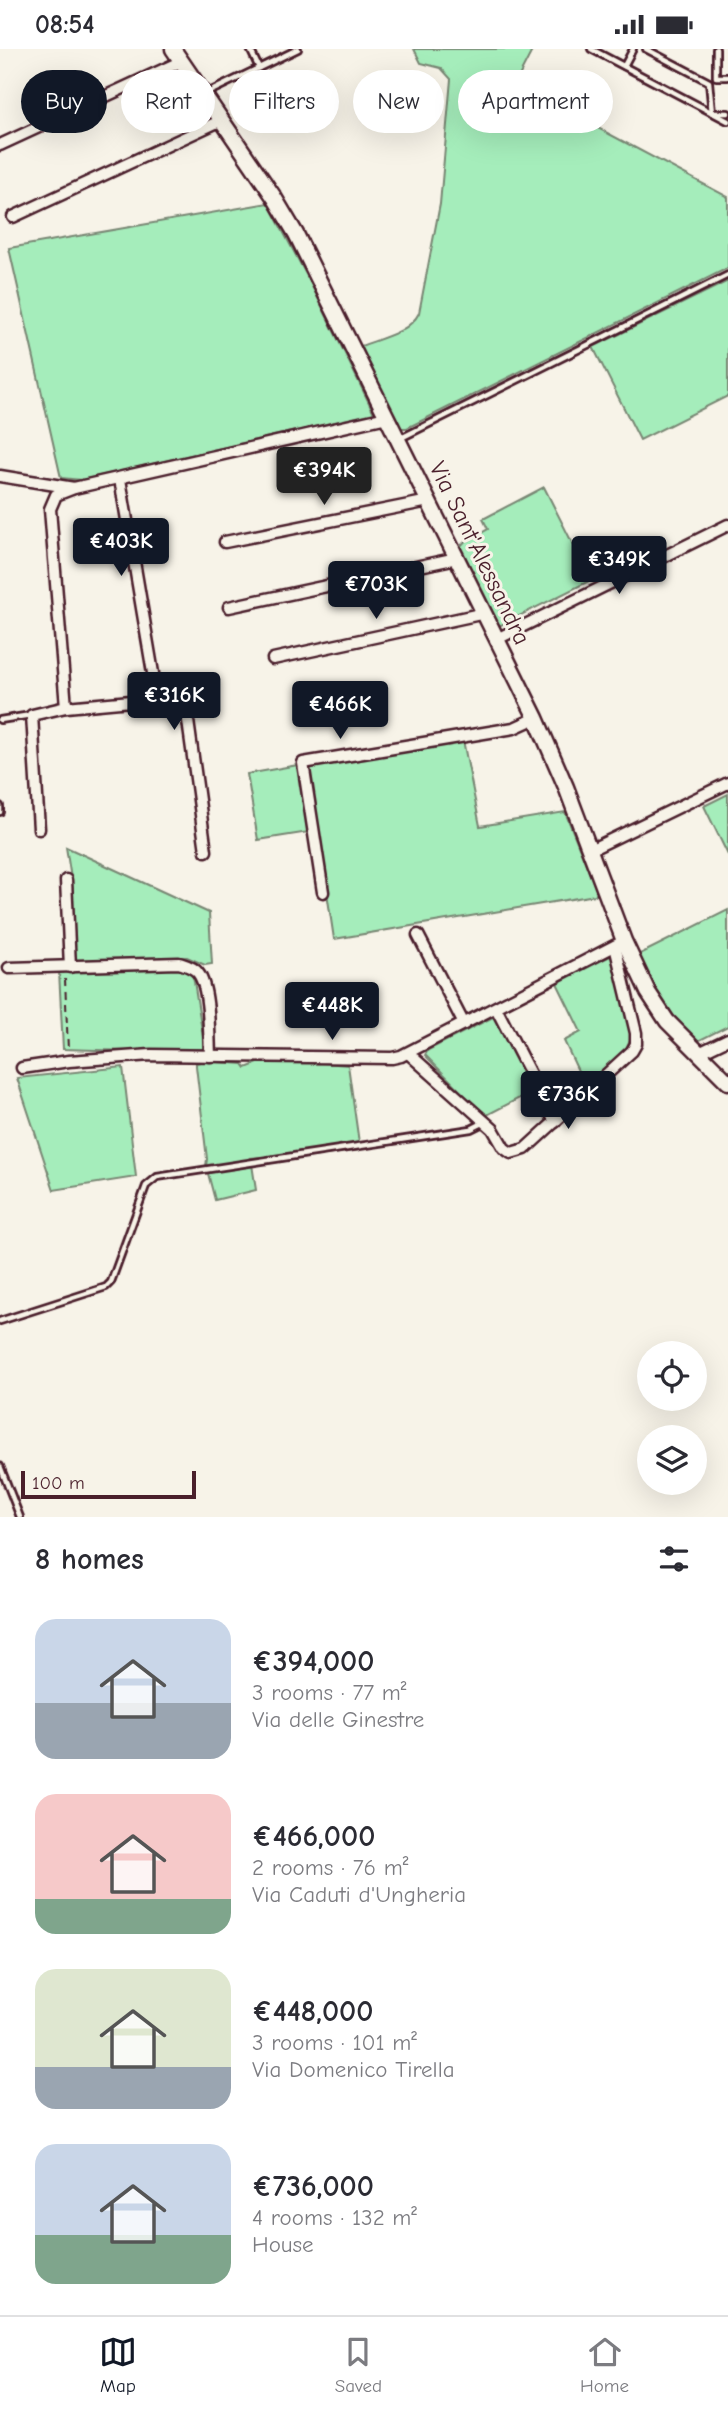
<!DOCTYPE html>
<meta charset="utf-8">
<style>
:root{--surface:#fff;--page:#f2f2f3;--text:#2b2b33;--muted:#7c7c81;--line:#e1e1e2;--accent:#111827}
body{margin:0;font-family:"Comic Neue",sans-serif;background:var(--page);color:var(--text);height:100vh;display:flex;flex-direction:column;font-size:26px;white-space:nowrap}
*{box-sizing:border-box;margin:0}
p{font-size:23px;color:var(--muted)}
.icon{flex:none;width:38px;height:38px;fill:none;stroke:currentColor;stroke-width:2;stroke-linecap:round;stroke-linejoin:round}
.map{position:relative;height:1468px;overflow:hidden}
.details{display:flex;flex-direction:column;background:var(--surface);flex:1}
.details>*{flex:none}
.guide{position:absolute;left:21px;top:21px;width:686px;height:63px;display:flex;gap:14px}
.tools{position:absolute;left:637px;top:1292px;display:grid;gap:14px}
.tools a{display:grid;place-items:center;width:70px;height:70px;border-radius:50%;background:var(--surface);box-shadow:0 7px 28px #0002;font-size:35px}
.scale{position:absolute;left:21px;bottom:18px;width:175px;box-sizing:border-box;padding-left:7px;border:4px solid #4a1f2b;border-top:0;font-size:19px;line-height:24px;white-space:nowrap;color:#4a1f2b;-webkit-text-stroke:5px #f7f3e8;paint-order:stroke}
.price{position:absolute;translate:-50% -60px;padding:0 16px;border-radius:7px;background:var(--accent);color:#fff;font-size:23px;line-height:46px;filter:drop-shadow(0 2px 4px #0008)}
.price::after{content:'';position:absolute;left:50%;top:42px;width:21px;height:16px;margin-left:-10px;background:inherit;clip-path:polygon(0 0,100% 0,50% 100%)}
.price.current{background:#222;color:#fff}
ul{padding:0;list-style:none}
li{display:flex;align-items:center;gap:21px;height:175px;padding:0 35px}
li span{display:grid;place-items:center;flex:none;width:196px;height:140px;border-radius:21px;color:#555}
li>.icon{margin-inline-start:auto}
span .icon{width:84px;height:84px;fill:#fffc;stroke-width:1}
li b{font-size:30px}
h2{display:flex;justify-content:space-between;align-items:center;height:84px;padding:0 35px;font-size:30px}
.tag{padding:0 24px;border-radius:32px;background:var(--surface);box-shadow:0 7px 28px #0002;font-size:24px;line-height:63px}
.tag.current{background:var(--accent);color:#fff}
.status{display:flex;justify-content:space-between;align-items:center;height:49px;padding:0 35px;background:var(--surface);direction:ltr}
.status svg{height:19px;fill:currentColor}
.tabs{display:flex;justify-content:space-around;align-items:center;height:98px;border-top:2px solid var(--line);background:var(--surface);font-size:19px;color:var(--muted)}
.tabs a{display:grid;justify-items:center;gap:4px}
.tabs .current{color:var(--accent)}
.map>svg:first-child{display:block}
.grass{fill:#a5edbb;stroke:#788673;stroke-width:2}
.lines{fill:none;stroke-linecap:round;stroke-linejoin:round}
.lane-casing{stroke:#4a1f2b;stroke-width:10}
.street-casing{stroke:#4a1f2b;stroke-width:15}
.secondary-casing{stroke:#4a1f2b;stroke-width:19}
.path{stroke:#4a1f2b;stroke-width:2;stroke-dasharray:7 5;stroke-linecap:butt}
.lane{stroke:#f7f3e8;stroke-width:4.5}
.street{stroke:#f7f3e8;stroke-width:10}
.secondary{stroke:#f7f3e8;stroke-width:14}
.labels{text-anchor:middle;stroke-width:6;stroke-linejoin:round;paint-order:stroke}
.street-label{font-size:24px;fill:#4a1f2b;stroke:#f7f3e8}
</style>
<div class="status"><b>08:54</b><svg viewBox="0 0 49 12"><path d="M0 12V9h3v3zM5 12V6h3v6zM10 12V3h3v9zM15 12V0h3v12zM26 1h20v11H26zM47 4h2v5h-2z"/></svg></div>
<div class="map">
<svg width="728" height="1468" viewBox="0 0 728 1468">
<rect width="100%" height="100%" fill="#f7f3e8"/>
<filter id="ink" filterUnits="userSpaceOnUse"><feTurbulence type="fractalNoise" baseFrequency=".0143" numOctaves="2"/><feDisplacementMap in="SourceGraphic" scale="14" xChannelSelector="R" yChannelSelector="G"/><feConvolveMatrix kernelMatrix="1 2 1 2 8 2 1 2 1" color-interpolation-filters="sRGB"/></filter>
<g filter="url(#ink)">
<g class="grass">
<path d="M414,0H533L515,35L728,148V219L407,379H399L361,297C381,289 409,284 419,264L440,155L451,30L441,19L421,14Z"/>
<polygon points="268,154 309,231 374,364 82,431 61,429 9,199"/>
<polygon points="728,232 728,347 640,391 593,298"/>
<polygon points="544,438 591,531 497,578 458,500 468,489 469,491 488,480 483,470"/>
<polygon points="463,691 480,777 565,763 597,843 595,846 334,890 308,718"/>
<polygon points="298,716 309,783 258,791 247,725"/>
<polygon points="728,745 728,806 704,757"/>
<polygon points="66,798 209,864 212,915 205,916 187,908 74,912 73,842"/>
<polygon points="728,861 728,977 698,992 693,991 658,948 638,906"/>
<polygon points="614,905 632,986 624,1004 586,1039 564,992 581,983 557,934"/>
<polygon points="180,918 193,926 205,1000 131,1002 63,1000 59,922"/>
<polygon points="495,967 533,1042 485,1067 425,1006 428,1001"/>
<polygon points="205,1012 243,1015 246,1019 258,1014 302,1012 348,1016 360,1101 264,1115 263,1108 251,1109 256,1141 215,1151 206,1117 207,1110 196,1017 196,1014"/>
<polygon points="123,1018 136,1128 54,1141 17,1029"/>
</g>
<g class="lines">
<defs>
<g id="lane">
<polyline points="250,0 259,19"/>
<polyline points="591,0 728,72"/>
<polyline points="646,0 709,33 712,64 728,64"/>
<polyline points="716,0 716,28 728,28"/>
<polyline points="624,17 633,0"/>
<polyline points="205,45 298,0"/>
<polyline points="399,390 728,226"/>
<polyline points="0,671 31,666"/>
<polyline points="0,757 0,763"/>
<polyline points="0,1272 106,1238 111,1233 146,1137 157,1128 471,1080 483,1074"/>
<polyline points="0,1417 20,1468"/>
</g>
<g id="street">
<polyline points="0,96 182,12"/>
<polyline points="13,168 222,71"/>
<polyline points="0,427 74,439"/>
<polyline points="120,430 153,624"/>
<polyline points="225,493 429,452"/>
<polyline points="229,558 457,509"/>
<polyline points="497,590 728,476"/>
<polyline points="273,610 485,564"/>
<polyline points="66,658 174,648 185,650 206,802"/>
<polyline points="39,780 32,666 66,658 50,460 56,446 74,439 387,368"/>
<polyline points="590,801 728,734"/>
<polyline points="66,831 70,918"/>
<polyline points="323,843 303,714 514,679 536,669"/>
<polyline points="418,886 464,975"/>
<path d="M9,919L179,914C185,916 194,918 198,924C210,939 209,987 210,1007"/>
<polyline points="496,959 555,1073"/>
<polyline points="408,1004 493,1080 504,1099 511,1104 525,1100 632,1002 636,995 636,984 615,897"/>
<polyline points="699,1004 728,990"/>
<polyline points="22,1019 69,1012 151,1006 392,1009 401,1007 624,892"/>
</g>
<polyline id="secondary" points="173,0 274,148 296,185 536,669 566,738 624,892 648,943 667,972 728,1033"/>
</defs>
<use href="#lane" class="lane-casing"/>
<use href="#street" class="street-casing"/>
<use href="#secondary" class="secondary-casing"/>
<polyline class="path" points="65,930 68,1001"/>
<use href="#lane" class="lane"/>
<use href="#street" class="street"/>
<use href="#secondary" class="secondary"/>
</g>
</g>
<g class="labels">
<g class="street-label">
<text transform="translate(480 504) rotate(64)" y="8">Via Sant'Alessandra</text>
</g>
</g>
</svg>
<div class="tools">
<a><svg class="icon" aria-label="locate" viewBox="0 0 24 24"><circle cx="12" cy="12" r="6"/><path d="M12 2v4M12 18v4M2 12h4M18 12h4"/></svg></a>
<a><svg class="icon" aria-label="layers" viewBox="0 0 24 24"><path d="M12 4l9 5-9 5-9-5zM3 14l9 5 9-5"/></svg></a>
</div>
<div class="scale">100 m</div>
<b class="price current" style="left:324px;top:458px">€394K</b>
<b class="price" style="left:121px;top:529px">€403K</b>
<b class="price" style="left:619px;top:547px">€349K</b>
<b class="price" style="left:376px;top:572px">€703K</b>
<b class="price" style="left:174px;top:683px">€316K</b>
<b class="price" style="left:340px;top:692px">€466K</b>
<b class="price" style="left:332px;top:993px">€448K</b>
<b class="price" style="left:568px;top:1082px">€736K</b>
<div class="guide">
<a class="tag current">Buy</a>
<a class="tag">Rent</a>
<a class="tag">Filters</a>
<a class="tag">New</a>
<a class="tag">Apartment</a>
</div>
</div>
<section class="details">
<h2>8 homes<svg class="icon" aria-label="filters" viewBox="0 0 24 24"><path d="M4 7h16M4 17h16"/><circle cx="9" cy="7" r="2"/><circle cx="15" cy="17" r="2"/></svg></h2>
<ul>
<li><span style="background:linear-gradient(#c9d6e8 60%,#9aa5b1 0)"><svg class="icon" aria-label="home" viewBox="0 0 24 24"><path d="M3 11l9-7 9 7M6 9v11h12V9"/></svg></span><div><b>€394,000</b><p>3 rooms · 77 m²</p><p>Via delle Ginestre</p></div></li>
<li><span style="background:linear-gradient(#f6c9c9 75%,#7fa58c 0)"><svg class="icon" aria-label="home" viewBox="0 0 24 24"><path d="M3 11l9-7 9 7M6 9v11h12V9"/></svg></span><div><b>€466,000</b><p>2 rooms · 76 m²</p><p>Via Caduti d'Ungheria</p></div></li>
<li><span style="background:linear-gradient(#dfe7d0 70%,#9aa5b1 0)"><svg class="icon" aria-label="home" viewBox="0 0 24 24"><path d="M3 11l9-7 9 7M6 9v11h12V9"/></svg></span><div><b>€448,000</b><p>3 rooms · 101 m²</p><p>Via Domenico Tirella</p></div></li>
<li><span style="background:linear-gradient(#c9d6e8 65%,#7fa58c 0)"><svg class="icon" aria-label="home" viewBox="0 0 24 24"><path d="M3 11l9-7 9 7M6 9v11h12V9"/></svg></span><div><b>€736,000</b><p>4 rooms · 132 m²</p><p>House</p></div></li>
</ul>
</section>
<nav class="tabs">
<a class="current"><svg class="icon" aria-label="map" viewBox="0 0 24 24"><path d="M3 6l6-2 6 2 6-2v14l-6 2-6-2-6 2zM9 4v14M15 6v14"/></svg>Map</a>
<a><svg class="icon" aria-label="saved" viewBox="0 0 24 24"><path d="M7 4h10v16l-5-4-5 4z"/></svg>Saved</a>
<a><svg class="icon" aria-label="home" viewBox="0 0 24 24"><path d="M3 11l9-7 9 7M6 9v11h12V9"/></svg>Home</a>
</nav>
